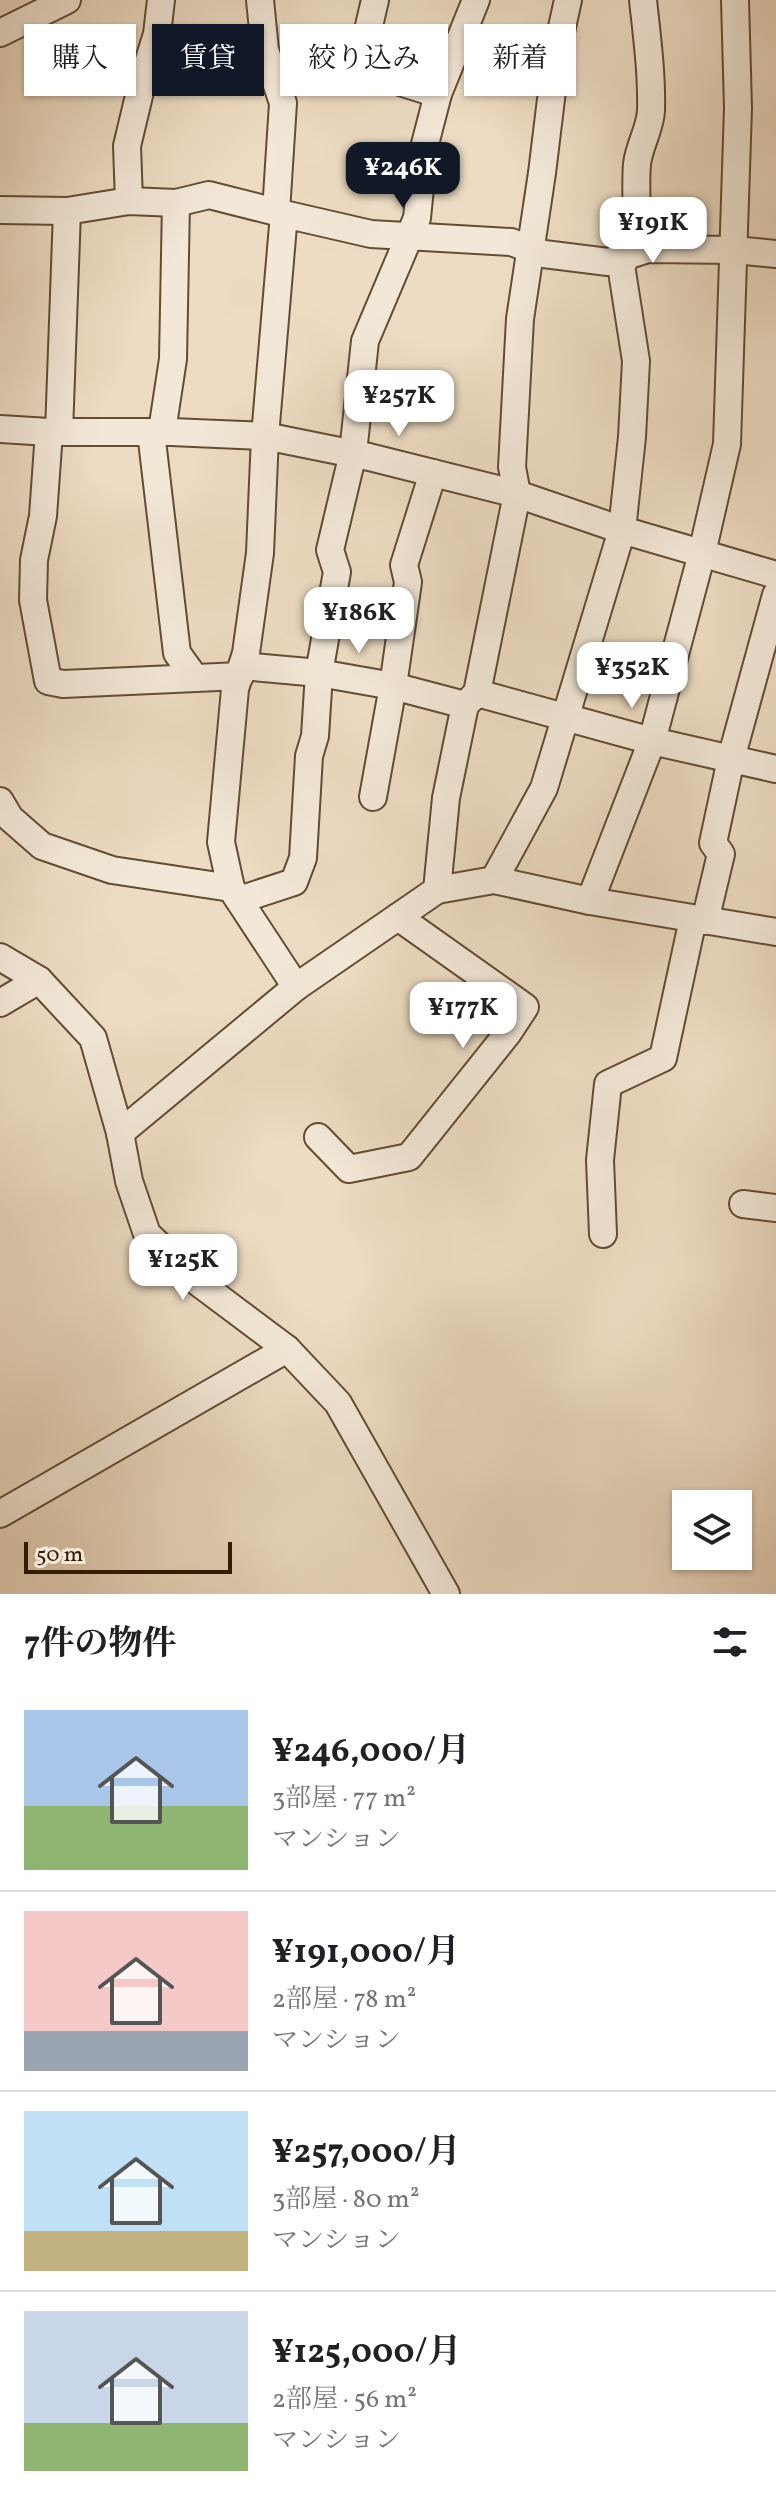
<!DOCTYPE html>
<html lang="ja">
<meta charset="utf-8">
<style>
:root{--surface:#fff;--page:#f2f2f2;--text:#202124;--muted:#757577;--line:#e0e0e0;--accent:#111827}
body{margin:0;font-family:Vollkorn,"Noto Serif JP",serif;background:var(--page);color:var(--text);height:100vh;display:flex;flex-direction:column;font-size:30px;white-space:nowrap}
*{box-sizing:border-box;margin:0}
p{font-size:26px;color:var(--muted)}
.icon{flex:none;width:44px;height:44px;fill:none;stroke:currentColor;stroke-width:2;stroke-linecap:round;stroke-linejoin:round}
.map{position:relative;height:1594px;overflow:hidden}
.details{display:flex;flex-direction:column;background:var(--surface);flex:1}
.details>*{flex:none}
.top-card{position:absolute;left:24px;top:24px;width:728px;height:72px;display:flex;gap:16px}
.controls{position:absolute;left:672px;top:1490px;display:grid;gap:16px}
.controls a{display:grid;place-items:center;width:80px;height:80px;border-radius:0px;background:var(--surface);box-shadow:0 2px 6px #0004;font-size:40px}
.scale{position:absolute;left:24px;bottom:20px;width:208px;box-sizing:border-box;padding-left:8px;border:4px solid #351c04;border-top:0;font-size:22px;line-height:28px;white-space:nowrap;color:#351c04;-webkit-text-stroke:6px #f3e8d8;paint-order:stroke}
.price{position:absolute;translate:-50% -68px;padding:0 18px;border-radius:16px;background:#fff;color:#222;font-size:26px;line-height:52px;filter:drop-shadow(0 2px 4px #0008)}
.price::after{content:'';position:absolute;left:50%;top:48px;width:24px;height:18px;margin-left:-12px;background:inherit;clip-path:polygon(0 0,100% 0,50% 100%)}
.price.selected{background:var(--accent);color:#fff}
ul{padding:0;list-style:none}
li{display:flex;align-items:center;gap:24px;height:200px;padding:0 24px}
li+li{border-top:2px solid var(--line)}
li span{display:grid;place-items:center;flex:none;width:224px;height:160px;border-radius:0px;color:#555}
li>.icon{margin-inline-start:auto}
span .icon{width:96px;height:96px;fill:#fffc;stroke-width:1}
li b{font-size:34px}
h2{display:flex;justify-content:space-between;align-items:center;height:96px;padding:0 24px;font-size:34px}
.chip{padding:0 28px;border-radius:0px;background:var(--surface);box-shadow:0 2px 6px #0004;font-size:28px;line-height:72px}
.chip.selected{background:var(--accent);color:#fff}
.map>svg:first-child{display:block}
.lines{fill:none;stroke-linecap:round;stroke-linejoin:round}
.minor-casing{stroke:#634c34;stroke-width:30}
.minor{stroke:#f3e8d8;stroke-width:26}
</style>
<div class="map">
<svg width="776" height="1594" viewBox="0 0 776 1594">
<rect width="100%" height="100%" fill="#eddcc3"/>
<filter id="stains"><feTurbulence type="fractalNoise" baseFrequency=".0025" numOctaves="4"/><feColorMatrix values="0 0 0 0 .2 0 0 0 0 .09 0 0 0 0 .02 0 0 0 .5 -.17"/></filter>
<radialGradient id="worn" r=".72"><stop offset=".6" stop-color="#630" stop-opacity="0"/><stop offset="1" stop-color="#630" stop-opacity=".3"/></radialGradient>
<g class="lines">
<defs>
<g id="minor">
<polyline points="260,0 265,50 283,103 276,212"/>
<polyline points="375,0 359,69 438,94"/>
<polyline points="0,33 67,0"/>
<polyline points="129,201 127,146 143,79 157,34 161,0"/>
<polyline points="0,210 67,211 129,201 176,203 209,195 284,214"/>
<polyline points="0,429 49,432 171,432 265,436 369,457 517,494 622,530 776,575"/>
<polyline points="162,431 173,359 176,203"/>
<polyline points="49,432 43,516 34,560 33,600 48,681 63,684 240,676"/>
<polyline points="59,432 67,211"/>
<polyline points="151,432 177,653 195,678"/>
<polyline points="242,666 319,673 393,686 465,705"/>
<polyline points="477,693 652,741 776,769"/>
<polyline points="373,797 393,686 408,582 404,565 433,473"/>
<polyline points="0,801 10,818 42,846 112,870 231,888"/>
<path d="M494,880L544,788L622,530L632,437L636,361L621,265C643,239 634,196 637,164C639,146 650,129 651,111C652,74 647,37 643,0"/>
<polyline points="437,890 494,880 590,901 776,932"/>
<polyline points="239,900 294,882 303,858 309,756 315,736 319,673 337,572 330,550 353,453 365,341 417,218 424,148 438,94 476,0"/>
<polyline points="590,901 652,741 702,553 727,444 738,108 735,0"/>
<polyline points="705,921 721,854 713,843 731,759 776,595"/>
<polyline points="0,957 39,980 93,1038 120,1133 129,1181 147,1234 199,1283 287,1349 338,1403 446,1594"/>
<polyline points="296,987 231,888 221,842 235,689 246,653 260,553 265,436 284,214 371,234 511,242 544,254 608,262 648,249 735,250 776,254"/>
<polyline points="0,1003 39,980"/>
<polyline points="120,1133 296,987 437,890 446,798 465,705 477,693 517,494 512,467 520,319 542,173 557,50 568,0"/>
<polyline points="318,1137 349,1169 409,1157 508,1033 525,1007 398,917"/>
<polyline points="743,1204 776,1208"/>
<polyline points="603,1234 600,1160 608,1084 663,1058 693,919"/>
<polyline points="0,1514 287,1349"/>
</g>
</defs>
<use href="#minor" class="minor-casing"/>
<use href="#minor" class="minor"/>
</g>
<rect width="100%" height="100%" filter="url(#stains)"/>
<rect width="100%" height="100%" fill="url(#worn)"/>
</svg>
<div class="controls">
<a><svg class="icon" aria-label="layers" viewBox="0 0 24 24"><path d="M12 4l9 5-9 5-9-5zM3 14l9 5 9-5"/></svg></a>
</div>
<div class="scale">50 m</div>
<b class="price selected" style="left:403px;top:210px">¥246K</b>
<b class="price" style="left:653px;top:265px">¥191K</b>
<b class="price" style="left:399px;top:438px">¥257K</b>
<b class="price" style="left:359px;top:655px">¥186K</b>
<b class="price" style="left:632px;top:710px">¥352K</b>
<b class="price" style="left:463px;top:1050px">¥177K</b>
<b class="price" style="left:183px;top:1302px">¥125K</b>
<div class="top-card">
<a class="chip">購入</a>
<a class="chip selected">賃貸</a>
<a class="chip">絞り込み</a>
<a class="chip">新着</a>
</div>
</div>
<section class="details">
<h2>7件の物件<svg class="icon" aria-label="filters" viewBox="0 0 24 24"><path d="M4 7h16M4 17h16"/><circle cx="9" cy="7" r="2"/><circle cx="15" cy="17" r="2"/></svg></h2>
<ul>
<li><span style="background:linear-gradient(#a9c7e8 60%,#8fb573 0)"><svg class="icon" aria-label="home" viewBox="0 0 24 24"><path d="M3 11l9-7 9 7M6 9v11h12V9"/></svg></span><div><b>¥246,000/月</b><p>3部屋 · 77 m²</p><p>マンション</p></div></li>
<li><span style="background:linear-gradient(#f6c9c9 75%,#9aa5b1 0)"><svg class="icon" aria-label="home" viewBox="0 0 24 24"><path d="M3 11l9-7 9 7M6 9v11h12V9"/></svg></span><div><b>¥191,000/月</b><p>2部屋 · 78 m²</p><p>マンション</p></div></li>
<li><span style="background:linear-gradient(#bfe0f5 75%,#c2b280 0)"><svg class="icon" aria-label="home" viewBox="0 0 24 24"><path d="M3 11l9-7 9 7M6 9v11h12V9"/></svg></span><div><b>¥257,000/月</b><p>3部屋 · 80 m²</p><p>マンション</p></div></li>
<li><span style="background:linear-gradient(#c9d6e8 70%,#8fb573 0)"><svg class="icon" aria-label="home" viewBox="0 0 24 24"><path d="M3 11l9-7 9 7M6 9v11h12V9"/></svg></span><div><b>¥125,000/月</b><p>2部屋 · 56 m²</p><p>マンション</p></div></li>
</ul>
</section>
